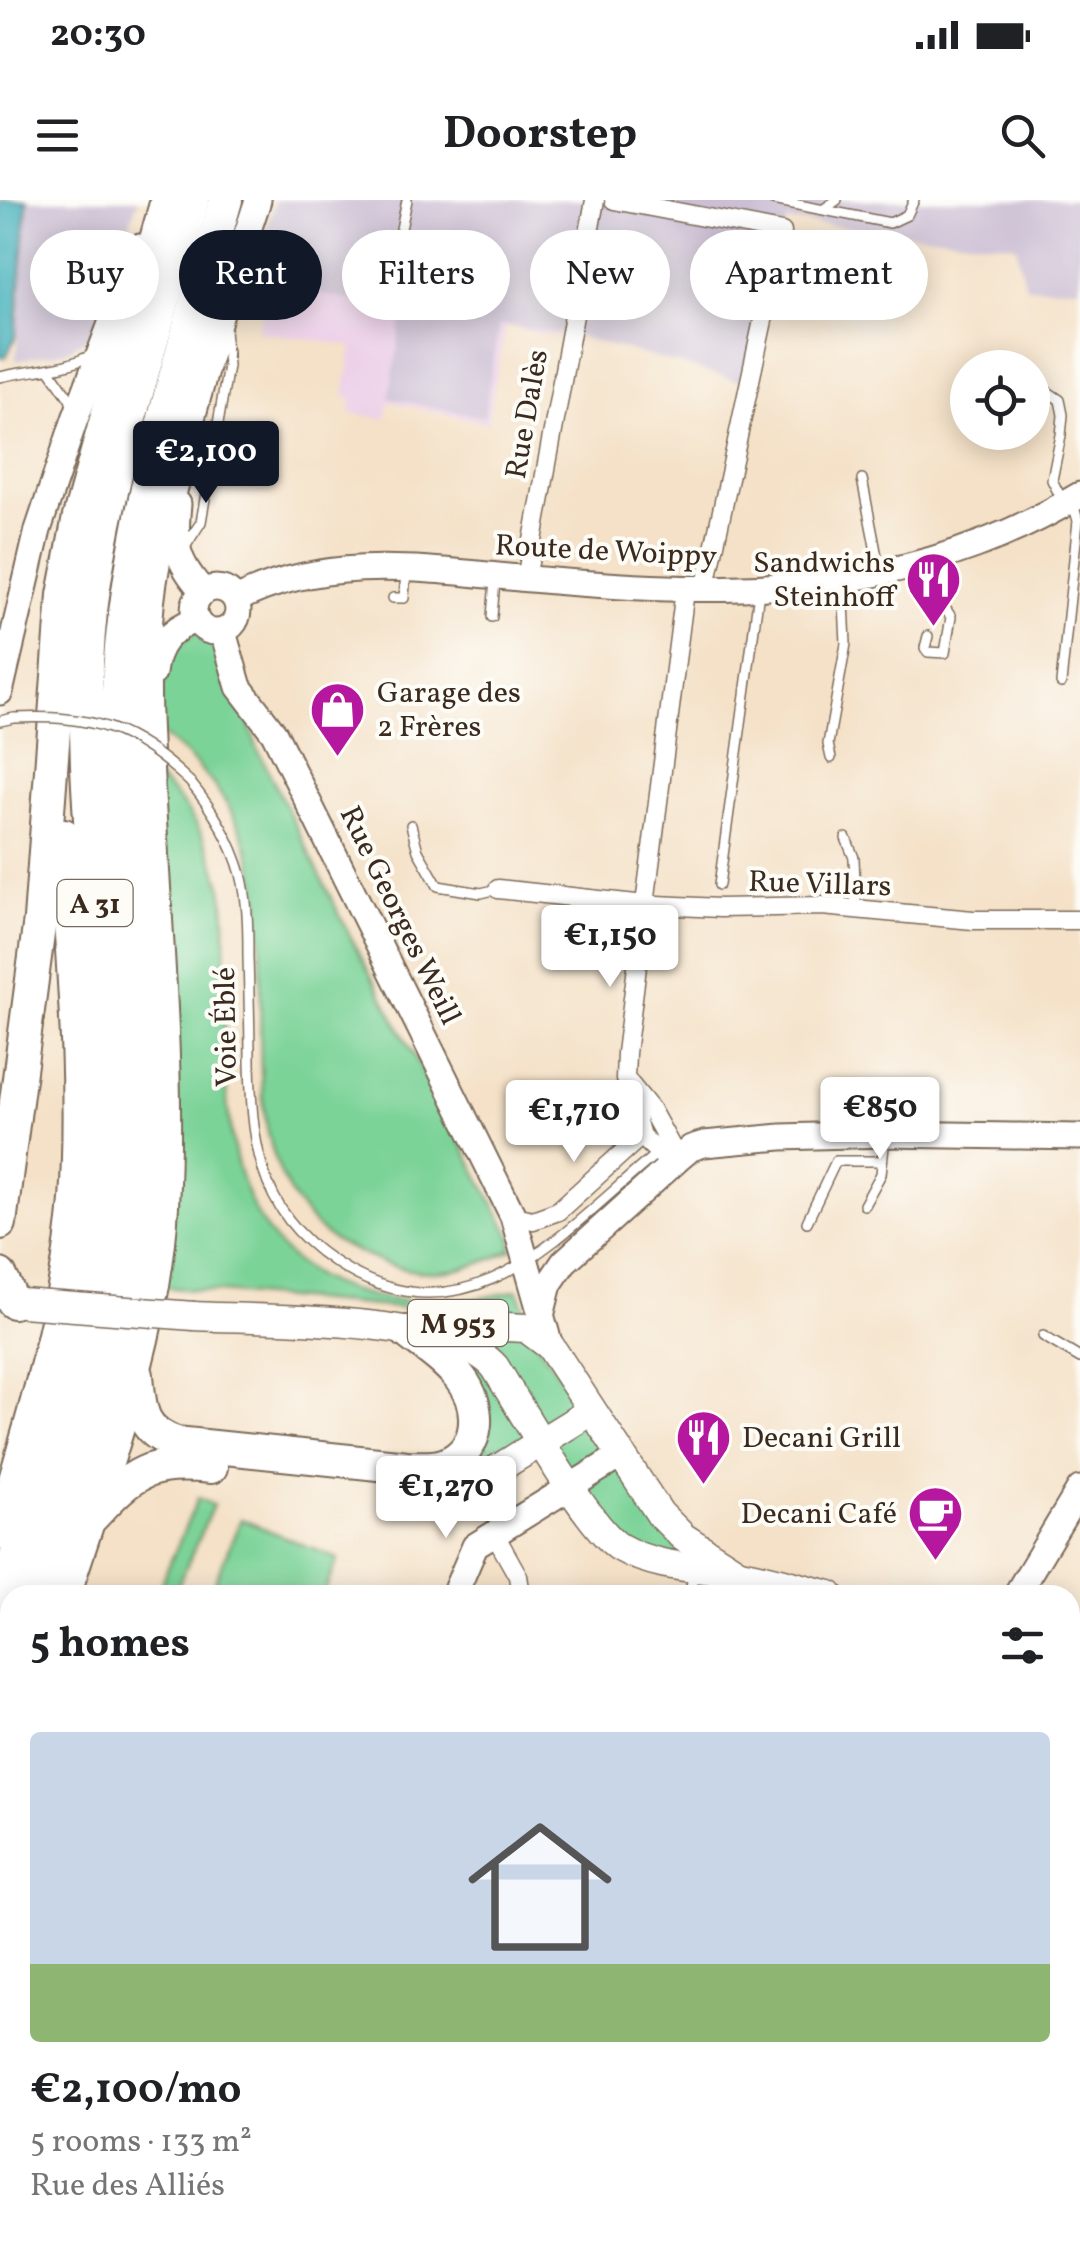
<!DOCTYPE html>
<meta charset="utf-8">
<style>
:root{--surface:#fff;--page:#f2f2f2;--text:#202124;--muted:#757577;--accent:#111827}
body{margin:0;font-family:Vollkorn,serif;background:var(--page);color:var(--text);height:100vh;display:flex;flex-direction:column;font-size:38px;white-space:nowrap}
*{box-sizing:border-box;margin:0}
p{font-size:32px;color:var(--muted)}
.icon{flex:none;width:55px;height:55px;fill:none;stroke:currentColor;stroke-width:2;stroke-linecap:round;stroke-linejoin:round}
.map{position:relative;flex:1;overflow:hidden}
.side{position:absolute;left:0px;top:1385px;width:1080px;height:670px;display:flex;flex-direction:column;background:var(--surface);border-radius:30px 30px 0 0;box-shadow:0 5px 25px #0003}
.side>*{flex:none}
.guide{position:absolute;left:30px;top:30px;width:1020px;height:90px;display:flex;gap:20px}
.buttons{position:absolute;left:950px;top:150px;display:grid;gap:20px}
.buttons a{display:grid;place-items:center;width:100px;height:100px;border-radius:50%;background:var(--surface);box-shadow:0 5px 25px #0003;font-size:50px}
.price{position:absolute;translate:-50% -85px;padding:0 22px;border-radius:10px;background:#fff;color:#222;font-size:32px;line-height:65px;filter:drop-shadow(0 2px 5px #0008)}
.price::after{content:'';position:absolute;left:50%;top:60px;width:30px;height:22px;margin-left:-15px;background:inherit;clip-path:polygon(0 0,100% 0,50% 100%)}
.price.on{background:var(--accent);color:#fff}
ul{padding:0;list-style:none}
li{display:grid;align-content:center;gap:20px;height:530px;padding:0 30px}
li span{display:grid;place-items:center;height:310px;border-radius:10px;color:#555}
li>.icon{margin-inline-start:auto}
span .icon{width:180px;height:180px;fill:#fffc;stroke-width:1}
li b{font-size:42px}
h2{display:flex;justify-content:space-between;align-items:center;height:120px;padding:0 30px;font-size:42px}
.chip{padding:0 35px;border-radius:45px;background:var(--surface);box-shadow:0 5px 25px #0003;font-size:35px;line-height:90px}
.chip.on{background:var(--accent);color:#fff}
.status{display:flex;justify-content:space-between;align-items:center;height:70px;padding:0 50px;background:var(--surface);direction:ltr}
.status svg{height:28px;fill:currentColor}
header{display:flex;justify-content:space-between;align-items:center;height:130px;padding:0 30px;background:var(--surface);font-size:45px;font-weight:700}
.map>svg:first-child{display:block}
.built{fill:#edd1e9}
.industrial{fill:#ccbfd4}
.green{fill:#7bd398;stroke:#5b7e5b;stroke-width:2.5}
.water{fill:#3eaeba;stroke:#3c6c6c;stroke-width:2.5}
.lines{fill:none;stroke-linecap:round;stroke-linejoin:round}
.lane-casing{stroke:#7c6a59;stroke-width:12}
.street-casing{stroke:#7c6a59;stroke-width:21}
.secondary-casing{stroke:#7c6a59;stroke-width:29}
.primary-casing{stroke:#7c6a59;stroke-width:31}
.highway-casing{stroke:#7c6a59;stroke-width:36}
.lane{stroke:#fff;stroke-width:9}
.street{stroke:#fff;stroke-width:18}
.secondary{stroke:#fff;stroke-width:25}
.primary{stroke:#fff;stroke-width:28}
.highway{stroke:#fff;stroke-width:32}
.rail{stroke:#3b2a1e;stroke-width:5}
.lane-bridge-casing{stroke:#7c6a59;stroke-width:12;stroke-linecap:butt}
.primary-bridge-casing{stroke:#7c6a59;stroke-width:31;stroke-linecap:butt}
.lane-bridge{stroke:#fff;stroke-width:9}
.primary-bridge{stroke:#fff;stroke-width:28}
.labels{text-anchor:middle;stroke-width:8;stroke-linejoin:round;paint-order:stroke}
.shield{fill:#fdfcf7;stroke:#75695f;stroke-width:2.5}
.shield-label{font-size:28px;font-weight:bold;fill:#3b2a1e}
.street-label{font-size:30px;fill:#3b2a1e;stroke:#fdfcf7}
.poi-label{font-size:30px;fill:#3b2a1e;stroke:#fdfcf7;text-anchor:end}
</style>
<div class="status"><b>20:30</b><svg viewBox="0 0 49 12"><path d="M0 12V9h3v3zM5 12V6h3v6zM10 12V3h3v9zM15 12V0h3v12zM26 1h20v11H26zM47 4h2v5h-2z"/></svg></div>
<header><svg class="icon" aria-label="menu" viewBox="0 0 24 24"><path d="M4 6h16M4 12h16M4 18h16"/></svg>Doorstep<svg class="icon" aria-label="search" viewBox="0 0 24 24"><circle cx="10" cy="10" r="6"/><path d="M15 15l6 6"/></svg></header>
<div class="map">
<svg width="1080" height="2055" viewBox="0 0 1080 2055">
<rect width="100%" height="100%" fill="#fdfcf7"/>
<filter id="ink" filterUnits="userSpaceOnUse"><feTurbulence type="fractalNoise" baseFrequency=".01" numOctaves="2"/><feDisplacementMap in="SourceGraphic" scale="20" xChannelSelector="R" yChannelSelector="G"/><feConvolveMatrix kernelMatrix="1 2 1 2 8 2 1 2 1" color-interpolation-filters="sRGB"/></filter>
<filter id="wash" filterUnits="userSpaceOnUse"><feTurbulence type="fractalNoise" baseFrequency=".0048" numOctaves="4" result="noise"/><feDisplacementMap in="SourceGraphic" scale="40" xChannelSelector="R" yChannelSelector="G"/><feGaussianBlur stdDeviation="2.25" result="paint"/><feColorMatrix in="noise" values="0 0 0 0 0 0 0 0 0 0 0 0 0 0 0 0 0 1.4 0 .05"/><feComposite in="paint" operator="in"/></filter>
<g filter="url(#wash)">
<rect width="100%" height="100%" fill="#f4e1c7"/>
<polygon class="built" points="586,0 558,137 506,126 487,223 389,202 385,219 350,213 352,198 344,196 352,146 257,131 283,56"/>
<g class="industrial">
<polygon points="27,0 138,0 91,136 66,151 16,161"/>
<polygon points="275,0 1080,0 1080,88 1026,87 1016,45 787,21 746,183 569,134 499,125 484,217 389,198 404,110 253,82"/>
</g>
<g class="green">
<path d="M203,427L212,437L235,483L257,548L352,740L512,1038V1050C460,1075 420,1081 367,1056C353,1050 338,1044 326,1035C224,951 278,787 254,672C241,611 202,560 150,527L174,446Z"/>
<path d="M150,572C189,602 209,641 222,688C227,716 225,744 225,772C224,888 214,1050 353,1091C409,1107 462,1105 518,1090L528,1119L162,1087Z"/>
<polygon points="526,1128 640,1286 740,1373 634,1354 543,1243 478,1281 445,1264 459,1256 459,1143"/>
<polygon points="198,1298 213,1305 174,1395 156,1395"/>
<polygon points="241,1319 338,1359 323,1395 230,1395 212,1388"/>
</g>
<polygon class="water" points="0,0 27,0 16,136 6,157 0,158"/>
</g>
<g filter="url(#ink)">
<g class="lines">
<defs>
<g id="lane">
<polyline points="773,0 890,23 907,15 914,0"/>
<polyline points="824,9 837,0"/>
<polyline points="390,82 407,0"/>
<polyline points="49,169 70,199 73,209"/>
<path d="M0,177C32,169 64,171 93,154"/>
<polyline points="1048,192 1060,200 1063,215 1061,235 1052,280 1062,300"/>
<polyline points="862,279 880,372"/>
<polyline points="185,347 201,322 228,166 225,129"/>
<polyline points="925,362 934,391 951,417 945,453 928,452 925,448 928,436"/>
<polyline points="393,398 404,398 406,372"/>
<polyline points="932,415 934,393"/>
<polyline points="492,417 495,380"/>
<polyline points="1061,483 1078,321 1073,303"/>
<polyline points="0,521 14,518"/>
<polyline points="831,558 828,544 846,444 843,381"/>
<path d="M190,582C213,610 231,639 241,674C248,701 248,730 248,757C249,793 250,828 250,863C252,954 262,1021 348,1070C477,1144 569,1024 661,950"/>
<polyline points="411,625 418,651 438,686 481,693 498,689"/>
<polyline points="846,638 854,658 856,708"/>
<polyline points="719,685 759,392"/>
<polyline points="864,1005 881,974 885,937"/>
<polyline points="807,1022 836,961 881,961"/>
<polyline points="1043,1136 1080,1158"/>
<polyline points="689,1395 694,1373"/>
<polyline points="1070,1965 1080,1970"/>
<polyline points="931,2055 933,2045"/>
<polyline points="982,2055 994,2045"/>
</g>
<g id="street">
<polyline points="614,0 782,32 705,390"/>
<polyline points="526,379 595,0"/>
<polyline points="498,689 636,704 720,708 822,706 973,720 1080,720"/>
<polyline points="629,883 651,910 678,959"/>
<polyline points="672,965 641,936 625,879 626,853 685,390"/>
<polyline points="513,1016 533,1020 558,1011 641,936"/>
<polyline points="494,1333 518,1376 521,1395"/>
<polyline points="1070,1629 1080,1606"/>
</g>
<g id="secondary">
<polyline points="185,244 220,116 258,0"/>
<path d="M178,304C174,344 175,361 204,392"/>
<circle cx="216" cy="410" r="22"/>
<path d="M236,400C331,350 440,372 542,380C734,397 909,398 1080,295"/>
<polyline points="223,432 239,487 274,533 513,1016 550,1146"/>
<path d="M153,473C156,446 169,429 196,420"/>
<polyline points="0,492 38,330 75,219 140,47"/>
<polyline points="541,1116 549,1084 564,1062 678,959 691,948 704,944 781,937 885,934 1080,937"/>
<polyline points="454,1395 475,1346 620,1256"/>
<polyline points="1016,1395 1080,1289"/>
</g>
<g id="primary">
<path d="M194,1116C264,1120 450,1115 495,1167C518,1204 590,1331 621,1348C658,1369 700,1367 740,1373C770,1378 800,1388 830,1395"/>
<polyline points="426,1123 526,1128 550,1146 660,1314 683,1337 736,1371"/>
<polyline points="405,1286 459,1287 478,1281 591,1211"/>
<polyline points="1070,1460 1080,1461"/>
<polyline points="832,2045 848,2055"/>
<polyline points="302,2055 378,2045"/>
</g>
<g id="highway">
<polyline points="0,1023 40,719 64,395 79,317 167,0"/>
<polyline points="0,1075 13,1102"/>
<path d="M137,1175C140,1209 140,1231 176,1243L407,1267C420,1267 434,1269 446,1264C482,1249 482,1206 460,1178C446,1160 425,1146 407,1132"/>
<path d="M93,1316C134,1271 149,1261 211,1267"/>
<path d="M0,1333C30,1224 67,1114 76,1000C84,879 72,756 64,635"/>
<path d="M34,1395C82,1250 132,1101 136,947C141,781 105,614 121,448C136,294 183,148 226,0"/>
<path d="M64,1395C104,1269 155,1139 162,1006C169,877 157,748 150,620C146,554 141,488 146,423C150,357 170,293 187,230"/>
<path d="M0,1404C49,1258 96,1119 106,964C117,779 71,596 91,411C107,272 155,135 193,0"/>
<polyline points="0,1503 10,1467"/>
<polyline points="0,1640 10,1582"/>
<polyline points="0,1874 10,1929"/>
<polyline points="0,2008 10,2039"/>
<polyline points="45,2045 49,2055"/>
<polyline points="356,2048 364,2055"/>
<polyline points="466,2055 478,2045"/>
</g>
</defs>
<use href="#lane" class="lane-casing"/>
<use href="#street" class="street-casing"/>
<use href="#secondary" class="secondary-casing"/>
<use href="#primary" class="primary-casing"/>
<use href="#highway" class="highway-casing"/>
<use href="#lane" class="lane"/>
<use href="#street" class="street"/>
<use href="#secondary" class="secondary"/>
<use href="#primary" class="primary"/>
<use href="#highway" class="highway"/>
<g class="rail">
<polyline points="1070,1774 1080,1769"/>
<polyline points="1070,1833 1080,1824"/>
<polyline points="113,2055 150,2045"/>
<polyline points="152,2055 189,2045"/>
<polyline points="801,2055 814,2045"/>
</g>
<defs>
<path id="lane-bridge" d="M14,518C93,515 132,527 190,582"/>
<polyline id="primary-bridge" points="22,1103 194,1116"/>
</defs>
<use href="#lane-bridge" class="lane-bridge-casing"/>
<use href="#primary-bridge" class="primary-bridge-casing"/>
<use href="#lane-bridge" class="lane-bridge"/>
<use href="#primary-bridge" class="primary-bridge"/>
</g>
</g>
<defs>
<symbol id="restaurant-pin" viewBox="-11 -11 22 30"><path d="M0 17L-7.5 6A9.5 9.5 0 1 1 7.5 6Z" fill="#b5179e" stroke="#fdfcf7"/><path d="M-5-6h1v4h1v-4h1v4h1v-4h1v5L-1.5 .5V6h-2V.5L-5-1ZM5-6V6H3V1.5H1.5Q1.5-4 5-6Z" fill="#fff"/></symbol>
<symbol id="shop-pin" viewBox="-11 -11 22 30"><path d="M0 17L-7.5 6A9.5 9.5 0 1 1 7.5 6Z" fill="#b5179e" stroke="#fdfcf7"/><path d="M-5-2.5h2.3a2.7 3.5 0 0 1 5.4 0H5L5.5 6h-11ZM-1.5-2.5h3a1.5 2.3 0 0 0-3 0Z" fill="#fff"/></symbol>
<symbol id="cafe-pin" viewBox="-11 -11 22 30"><path d="M0 17L-7.5 6A9.5 9.5 0 1 1 7.5 6Z" fill="#b5179e" stroke="#fdfcf7"/><path d="M-5.5-4.5H6V0H3Q3 3.5 0 3.5H-2.5Q-5.5 3.5-5.5 0ZM3-3.2v2h1.7v-2ZM-6 4.5H4V6H-6Z" fill="#fff"/></symbol>
</defs>
<g fill-rule="evenodd">
<use href="#restaurant-pin" x="902" y="348" width="63" height="86"/>
<use href="#shop-pin" x="306" y="478" width="63" height="86"/>
<use href="#restaurant-pin" x="672" y="1206" width="63" height="86"/>
<use href="#cafe-pin" x="904" y="1282" width="63" height="86"/>
</g>
<g class="labels">
<g class="shield">
<rect x="57.5" y="680" width="75" height="46" rx="8"/>
<rect x="408" y="1100" width="100" height="46" rx="8"/>
</g>
<g class="shield-label">
<text x="95" y="713">A 31</text>
<text x="458" y="1133">M 953</text>
</g>
<g class="street-label">
<text transform="translate(526 214) rotate(-80)" y="10">Rue Dalès</text>
<text transform="translate(606 350) rotate(3)" y="10">Route de Woippy</text>
<text transform="translate(820 683) rotate(2)" y="10">Rue Villars</text>
<text transform="translate(401 715) rotate(64)" y="10">Rue Georges Weill</text>
<text transform="translate(225 827) rotate(-91)" y="10">Voie Éblé</text>
</g>
<g class="poi-label">
<text x="895" y="372">Sandwichs<tspan x="895" dy="34">Steinhoff</tspan></text>
<text x="377" y="502" text-anchor="start">Garage des<tspan x="377" dy="34">2 Frères</tspan></text>
<text x="742" y="1247" text-anchor="start">Decani Grill</text>
<text x="897" y="1323">Decani Café</text>
</g>
</g>
</svg>
<div class="buttons">
<a><svg class="icon" aria-label="locate" viewBox="0 0 24 24"><circle cx="12" cy="12" r="6"/><path d="M12 2v4M12 18v4M2 12h4M18 12h4"/></svg></a>
</div>
<b class="price on" style="left:206px;top:306px">€2,100</b>
<b class="price" style="left:610px;top:790px">€1,150</b>
<b class="price" style="left:880px;top:962px">€850</b>
<b class="price" style="left:574px;top:965px">€1,710</b>
<b class="price" style="left:446px;top:1341px">€1,270</b>
<div class="guide">
<a class="chip">Buy</a>
<a class="chip on">Rent</a>
<a class="chip">Filters</a>
<a class="chip">New</a>
<a class="chip">Apartment</a>
</div>
<section class="side">
<h2>5 homes<svg class="icon" aria-label="filters" viewBox="0 0 24 24"><path d="M4 7h16M4 17h16"/><circle cx="9" cy="7" r="2"/><circle cx="15" cy="17" r="2"/></svg></h2>
<ul>
<li><span style="background:linear-gradient(#c9d6e8 75%,#8fb573 0)"><svg class="icon" aria-label="home" viewBox="0 0 24 24"><path d="M3 11l9-7 9 7M6 9v11h12V9"/></svg></span><div><b>€2,100/mo</b><p>5 rooms · 133 m²</p><p>Rue des Alliés</p></div></li>
</ul>
</section>
</div>
